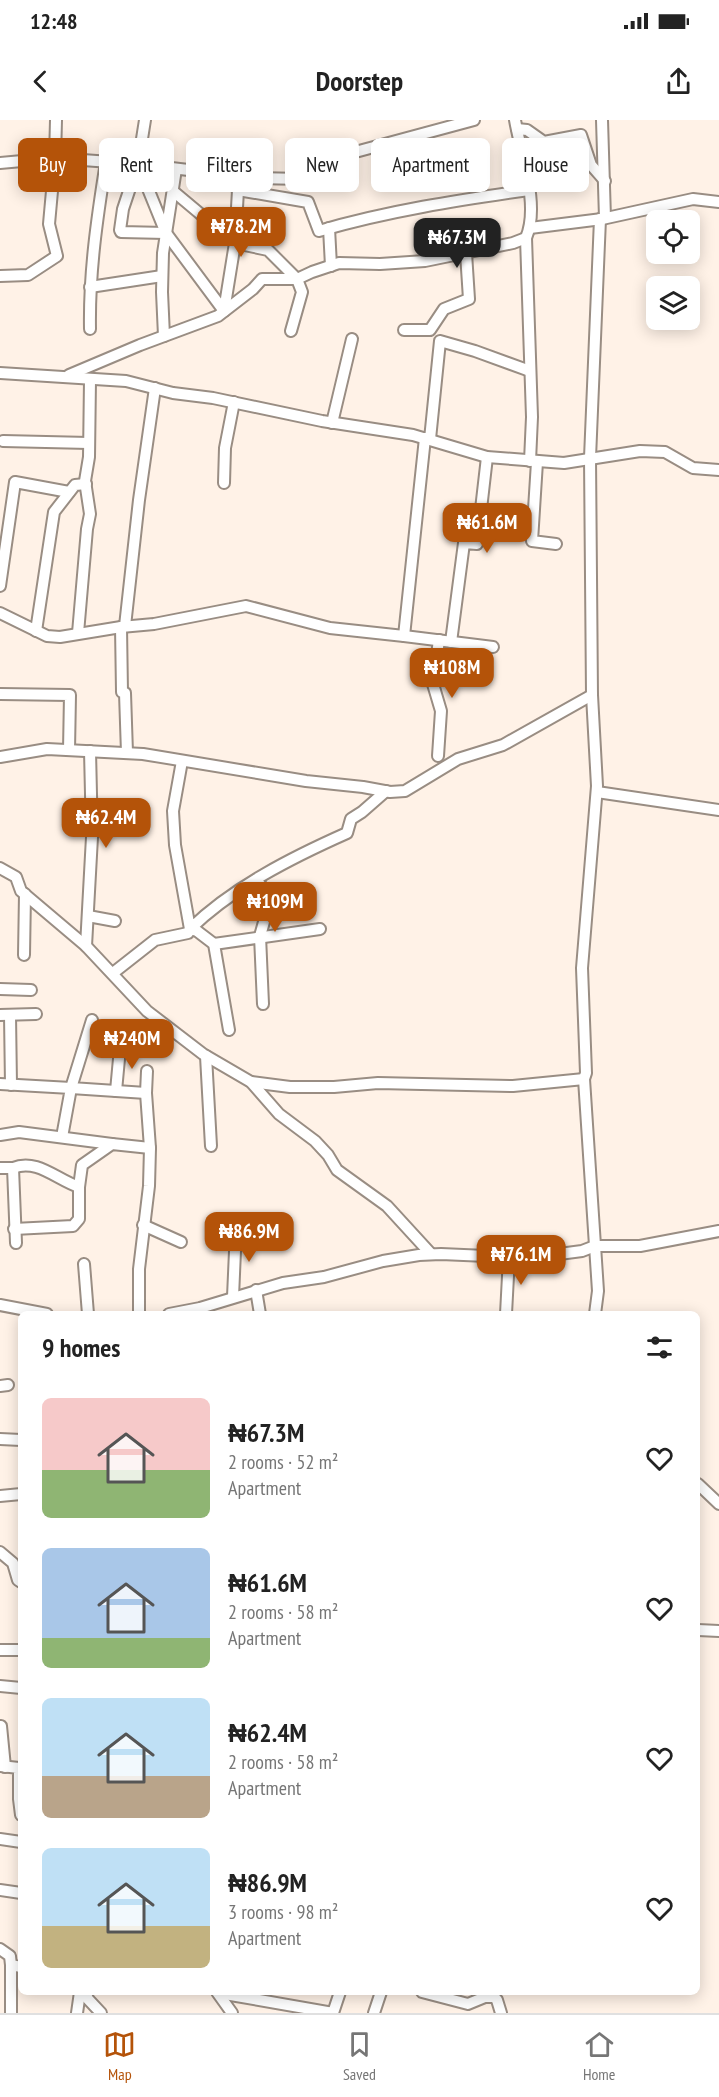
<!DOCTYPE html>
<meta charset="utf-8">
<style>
:root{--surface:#fff;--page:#f2f2f2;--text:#222;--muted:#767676;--line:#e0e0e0;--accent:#b45309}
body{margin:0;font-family:"PT Sans Narrow",sans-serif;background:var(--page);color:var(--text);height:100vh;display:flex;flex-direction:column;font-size:22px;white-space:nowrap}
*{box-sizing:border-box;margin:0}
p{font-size:20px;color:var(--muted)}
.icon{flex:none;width:33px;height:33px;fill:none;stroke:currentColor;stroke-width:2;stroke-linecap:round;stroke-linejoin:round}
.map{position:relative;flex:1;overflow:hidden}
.panel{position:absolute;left:18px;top:1191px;width:682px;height:684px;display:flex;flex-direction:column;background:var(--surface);border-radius:9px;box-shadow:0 3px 15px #0003}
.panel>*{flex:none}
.top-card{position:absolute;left:18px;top:18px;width:684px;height:54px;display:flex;gap:12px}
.tools{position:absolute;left:646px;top:90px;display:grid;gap:12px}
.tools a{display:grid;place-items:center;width:54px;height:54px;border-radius:9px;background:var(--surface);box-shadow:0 3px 15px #0003;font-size:30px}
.price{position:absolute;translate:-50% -51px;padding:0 14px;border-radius:12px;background:var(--accent);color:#fff;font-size:20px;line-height:39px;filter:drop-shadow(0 2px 3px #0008)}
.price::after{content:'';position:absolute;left:50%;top:36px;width:18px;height:14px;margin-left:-9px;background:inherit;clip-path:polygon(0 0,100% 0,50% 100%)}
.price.active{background:#222;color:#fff}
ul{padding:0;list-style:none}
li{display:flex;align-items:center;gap:18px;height:150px;padding:0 24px}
li span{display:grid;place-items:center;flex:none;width:168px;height:120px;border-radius:9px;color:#555}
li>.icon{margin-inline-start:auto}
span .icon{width:72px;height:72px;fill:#fffc;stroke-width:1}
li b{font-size:26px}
h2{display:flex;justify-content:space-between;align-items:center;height:72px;padding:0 24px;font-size:26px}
.chip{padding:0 21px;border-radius:9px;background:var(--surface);box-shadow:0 3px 15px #0003;font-size:21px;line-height:54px}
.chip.active{background:var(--accent);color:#fff}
.status{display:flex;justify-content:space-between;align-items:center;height:42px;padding:0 30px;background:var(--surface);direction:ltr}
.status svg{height:16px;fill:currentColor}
header{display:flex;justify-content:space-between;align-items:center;height:78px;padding:0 24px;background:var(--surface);font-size:27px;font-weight:600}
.dock{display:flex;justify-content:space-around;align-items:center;height:84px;border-top:2px solid var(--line);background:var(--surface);font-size:16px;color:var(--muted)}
.dock a{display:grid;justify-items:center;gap:3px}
.dock .active{color:var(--accent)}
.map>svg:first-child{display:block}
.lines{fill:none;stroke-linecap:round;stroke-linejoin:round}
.minor-casing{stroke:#998d83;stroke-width:14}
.minor{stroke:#fff;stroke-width:10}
</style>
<div class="status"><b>12:48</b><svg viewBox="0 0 49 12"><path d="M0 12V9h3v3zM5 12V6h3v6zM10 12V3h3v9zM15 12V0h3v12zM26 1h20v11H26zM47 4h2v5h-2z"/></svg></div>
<header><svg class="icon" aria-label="back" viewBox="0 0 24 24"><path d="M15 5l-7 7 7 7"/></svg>Doorstep<svg class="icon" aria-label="share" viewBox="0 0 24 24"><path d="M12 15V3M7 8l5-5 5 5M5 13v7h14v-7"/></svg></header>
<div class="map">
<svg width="719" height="1893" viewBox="0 0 719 1893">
<rect width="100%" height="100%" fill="#fff2e7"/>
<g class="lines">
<defs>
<g id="minor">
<polyline points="145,0 138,44 123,89 120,110 121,112 166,113"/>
<path d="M515,0C521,35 540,85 526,118L532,297L530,341"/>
<polyline points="602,0 605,98"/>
<polyline points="517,9 527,10 544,22 581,15 591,45 605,61"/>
<polyline points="0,43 55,38 138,44 256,58 302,59 328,56 330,40 333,38 474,0"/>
<polyline points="138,44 166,113 224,191"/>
<path d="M225,54L238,70L308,82L319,111C387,91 459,80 529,70"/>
<polyline points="173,71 235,123 268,130 297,159 302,172 291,211"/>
<polyline points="329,108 331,146"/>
<polyline points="530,108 602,99 693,79 719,82"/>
<polyline points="0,156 28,155 57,136 49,104 55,38 56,0"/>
<polyline points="90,167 162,156"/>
<polyline points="224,191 235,123 238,70"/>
<path d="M90,209C89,153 97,98 106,42"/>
<polyline points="404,210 430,210 444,189 469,179 466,133"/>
<polyline points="164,216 162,172 163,133 176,49"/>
<polyline points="0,253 126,261 173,273 213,278 322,301 413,315 487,337 564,343 640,331 665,332 693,348 719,350"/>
<polyline points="69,255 140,225 218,196 253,169 262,159 297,159 312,152 339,143 380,144 425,141 513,123 526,118"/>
<polyline points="332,303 352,219"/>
<polyline points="430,319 440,221 475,231 530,251"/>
<polyline points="3,321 89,323"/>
<polyline points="537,342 532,421 556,424"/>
<polyline points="224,363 225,328 234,282"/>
<polyline points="0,466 15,362 69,372"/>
<polyline points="0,493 47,516 60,517 121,507 154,504 246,486 330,508 404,516 425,318"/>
<polyline points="125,506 139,380 155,268"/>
<polyline points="121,507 122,572 125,573 127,633"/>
<polyline points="36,511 54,392 75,365 86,364"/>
<polyline points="78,513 87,409 90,394 85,361 89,337 90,260"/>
<polyline points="404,516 493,527"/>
<polyline points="451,522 464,423 477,424 487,337"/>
<polyline points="0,574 70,575 69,630"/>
<polyline points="438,636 441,591 433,564 439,520"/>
<polyline points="0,637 47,629 143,634 306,661 363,667 390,672 405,671 458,639 503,625 592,575"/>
<path d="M182,641L173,691L175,725L190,809C233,767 293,737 347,713L351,699L362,692L386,671"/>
<polyline points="597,672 719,690"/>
<polyline points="0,748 16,757 21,771 86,826 147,891 203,934 251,962 279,994 315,1021 328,1035 337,1050 387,1086 431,1134"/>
<polyline points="256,760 271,777 260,816 263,884"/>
<polyline points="88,796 115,801"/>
<polyline points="214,824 320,809"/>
<polyline points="86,826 92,717 90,631"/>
<polyline points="24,835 25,774"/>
<polyline points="113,853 155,820 188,813 190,809 197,811 214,824 229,910"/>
<polyline points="0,869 31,870"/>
<polyline points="0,895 36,894"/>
<polyline points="10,895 11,965"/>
<polyline points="92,900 71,968 146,973"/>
<polyline points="206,936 211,1026"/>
<polyline points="251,962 290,967 334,967 378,963 513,966 584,959"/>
<polyline points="0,964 71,968 62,1017"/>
<polyline points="116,971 120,928"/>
<polyline points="0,1015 19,1012 112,1024"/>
<polyline points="0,1048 13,1048 16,1123"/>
<path d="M13,1048C37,1038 57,1060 79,1067V1099L73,1106L14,1109"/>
<polyline points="79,1067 82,1045 112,1024 150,1028"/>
<polyline points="143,1105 181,1122"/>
<polyline points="84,1144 88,1194"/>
<polyline points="256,1170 260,1194"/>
<polyline points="233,1177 236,1108"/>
<polyline points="0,1185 47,1194"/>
<polyline points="139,1194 139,1149 149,1066 150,1028 146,973 147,951"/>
<polyline points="169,1194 200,1188 283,1163 324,1157 383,1141 419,1135 441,1134 509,1137 544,1136 582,1131 595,1126 640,1126 719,1111"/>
<polyline points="506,1194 509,1137"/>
<polyline points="595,1194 598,1171 584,959 586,953 582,848 597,666 592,575 590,338 600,99"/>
<polyline points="0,1266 8,1265"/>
<polyline points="0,1319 21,1320"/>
<polyline points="698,1364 719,1384"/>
<polyline points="0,1376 21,1374"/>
<polyline points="0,1432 13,1443 18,1460 21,1462"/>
<polyline points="698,1510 719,1511"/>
<polyline points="0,1530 21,1530"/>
<polyline points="0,1566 21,1568"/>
<polyline points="1,1606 5,1647"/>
<polyline points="0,1646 19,1648 19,1679 21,1695"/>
<polyline points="0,1719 21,1722"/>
<polyline points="0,1770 21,1773"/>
<polyline points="0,1829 10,1836 11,1845 21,1847"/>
<polyline points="11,1845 11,1893"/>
<polyline points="88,1872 86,1877 101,1893"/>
<polyline points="217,1872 232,1893"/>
<polyline points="422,1872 468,1884 485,1877 494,1877 497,1880 501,1893"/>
<polyline points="219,1873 333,1893 340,1872"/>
<polyline points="77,1893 80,1872"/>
<polyline points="374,1893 381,1872"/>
</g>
</defs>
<use href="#minor" class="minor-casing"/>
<use href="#minor" class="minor"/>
</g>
</svg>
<div class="tools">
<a><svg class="icon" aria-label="locate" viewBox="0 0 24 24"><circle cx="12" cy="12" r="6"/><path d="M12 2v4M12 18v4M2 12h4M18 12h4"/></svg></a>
<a><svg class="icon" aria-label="layers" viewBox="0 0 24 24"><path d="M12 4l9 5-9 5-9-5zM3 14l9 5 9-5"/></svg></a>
</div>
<b class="price" style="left:241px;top:138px">₦78.2M</b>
<b class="price active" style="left:457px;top:149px">₦67.3M</b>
<b class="price" style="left:487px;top:434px">₦61.6M</b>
<b class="price" style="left:452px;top:579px">₦108M</b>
<b class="price" style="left:106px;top:729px">₦62.4M</b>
<b class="price" style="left:275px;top:813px">₦109M</b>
<b class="price" style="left:132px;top:950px">₦240M</b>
<b class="price" style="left:249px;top:1143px">₦86.9M</b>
<b class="price" style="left:521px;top:1166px">₦76.1M</b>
<div class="top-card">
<a class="chip active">Buy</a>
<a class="chip">Rent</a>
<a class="chip">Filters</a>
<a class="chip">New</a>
<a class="chip">Apartment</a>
<a class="chip">House</a>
</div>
<section class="panel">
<h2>9 homes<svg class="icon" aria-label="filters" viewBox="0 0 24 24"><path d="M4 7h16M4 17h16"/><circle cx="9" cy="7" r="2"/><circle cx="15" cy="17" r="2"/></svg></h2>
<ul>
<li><span style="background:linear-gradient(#f6c9c9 60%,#8fb573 0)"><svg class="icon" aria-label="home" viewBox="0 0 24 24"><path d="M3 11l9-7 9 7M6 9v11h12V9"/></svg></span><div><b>₦67.3M</b><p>2 rooms · 52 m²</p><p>Apartment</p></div><svg class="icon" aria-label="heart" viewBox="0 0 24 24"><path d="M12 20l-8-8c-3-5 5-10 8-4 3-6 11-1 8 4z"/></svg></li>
<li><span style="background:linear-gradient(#a9c7e8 75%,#8fb573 0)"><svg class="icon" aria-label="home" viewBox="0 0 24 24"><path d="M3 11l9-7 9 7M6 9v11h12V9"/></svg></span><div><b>₦61.6M</b><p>2 rooms · 58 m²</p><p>Apartment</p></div><svg class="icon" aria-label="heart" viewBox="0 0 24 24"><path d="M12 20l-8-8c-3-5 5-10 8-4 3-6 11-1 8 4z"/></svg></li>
<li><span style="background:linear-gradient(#bfe0f5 65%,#b9a48a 0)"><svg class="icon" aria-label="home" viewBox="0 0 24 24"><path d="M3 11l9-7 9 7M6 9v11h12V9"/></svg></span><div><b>₦62.4M</b><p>2 rooms · 58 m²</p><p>Apartment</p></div><svg class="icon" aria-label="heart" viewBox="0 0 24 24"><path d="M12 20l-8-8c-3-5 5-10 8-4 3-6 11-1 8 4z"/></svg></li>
<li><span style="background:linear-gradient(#bfe0f5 65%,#c2b280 0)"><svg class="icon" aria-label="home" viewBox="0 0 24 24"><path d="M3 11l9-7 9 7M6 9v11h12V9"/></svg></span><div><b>₦86.9M</b><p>3 rooms · 98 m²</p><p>Apartment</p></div><svg class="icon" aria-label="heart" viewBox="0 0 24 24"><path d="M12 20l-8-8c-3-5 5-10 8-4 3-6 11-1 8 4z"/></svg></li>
</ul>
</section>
</div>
<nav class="dock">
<a class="active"><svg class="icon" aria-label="map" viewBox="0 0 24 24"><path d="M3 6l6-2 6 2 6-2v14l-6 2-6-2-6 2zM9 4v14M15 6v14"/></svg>Map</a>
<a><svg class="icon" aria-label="saved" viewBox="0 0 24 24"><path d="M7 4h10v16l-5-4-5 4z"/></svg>Saved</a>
<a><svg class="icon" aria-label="home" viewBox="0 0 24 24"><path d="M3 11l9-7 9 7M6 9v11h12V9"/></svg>Home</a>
</nav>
